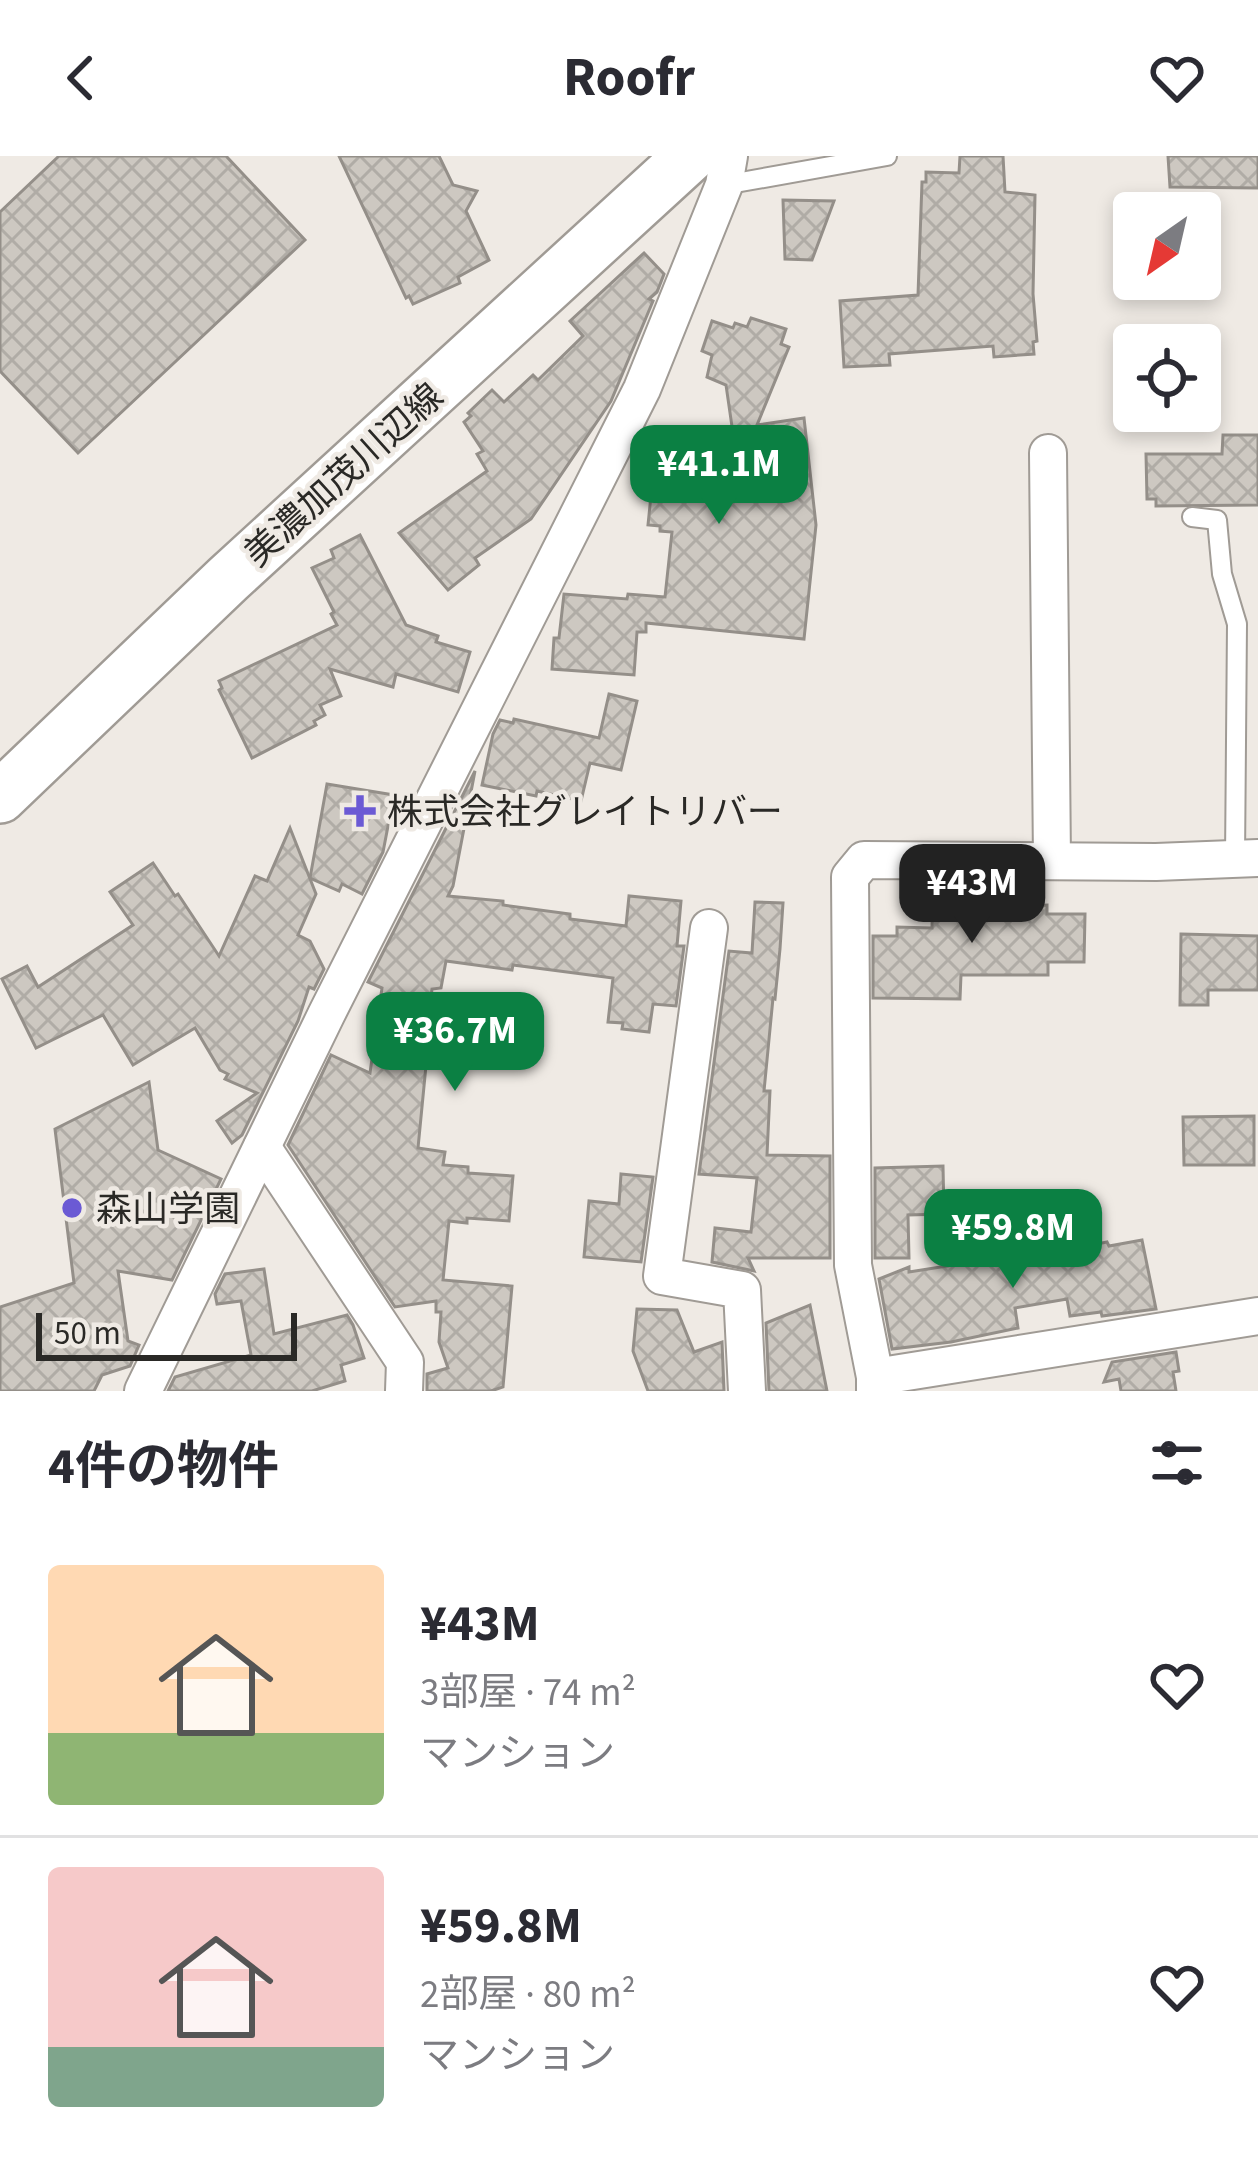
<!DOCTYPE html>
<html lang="ja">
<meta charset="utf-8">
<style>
:root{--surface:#fff;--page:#f2f2f3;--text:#2b2b33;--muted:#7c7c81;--line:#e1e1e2;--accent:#0b8043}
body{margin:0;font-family:"Source Sans 3","Noto Sans JP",sans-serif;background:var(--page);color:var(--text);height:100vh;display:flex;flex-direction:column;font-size:45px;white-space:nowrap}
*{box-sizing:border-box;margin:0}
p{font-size:39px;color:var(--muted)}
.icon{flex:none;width:66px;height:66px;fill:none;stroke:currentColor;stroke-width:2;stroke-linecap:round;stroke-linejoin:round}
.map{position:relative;height:1235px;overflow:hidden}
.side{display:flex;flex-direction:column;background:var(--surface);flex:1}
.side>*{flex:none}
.needle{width:78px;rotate:214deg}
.tools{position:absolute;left:1113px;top:36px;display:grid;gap:24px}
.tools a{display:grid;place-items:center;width:108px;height:108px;border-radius:12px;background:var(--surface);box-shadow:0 6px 18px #0003;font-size:60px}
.scale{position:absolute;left:36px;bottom:30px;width:261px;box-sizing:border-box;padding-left:12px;border:6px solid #2a2926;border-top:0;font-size:33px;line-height:42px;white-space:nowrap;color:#2a2926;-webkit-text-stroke:9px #efeae4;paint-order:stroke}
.price{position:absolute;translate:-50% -102px;padding:0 27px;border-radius:24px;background:var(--accent);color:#fff;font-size:39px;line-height:78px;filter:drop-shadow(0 3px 6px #0008)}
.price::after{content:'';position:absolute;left:50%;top:72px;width:36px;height:27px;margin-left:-18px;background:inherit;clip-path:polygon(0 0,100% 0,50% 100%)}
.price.on{background:#222;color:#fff}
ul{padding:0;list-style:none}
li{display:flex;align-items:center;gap:36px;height:300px;padding:0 48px}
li+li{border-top:3px solid var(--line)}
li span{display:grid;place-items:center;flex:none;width:336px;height:240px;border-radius:12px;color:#555}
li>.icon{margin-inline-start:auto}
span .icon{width:144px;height:144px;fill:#fffc;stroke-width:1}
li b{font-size:51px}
h2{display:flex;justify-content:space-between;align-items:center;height:144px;padding:0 48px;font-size:51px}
header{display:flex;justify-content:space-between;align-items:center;height:156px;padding:0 48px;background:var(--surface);font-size:54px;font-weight:700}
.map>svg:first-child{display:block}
.building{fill:url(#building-cross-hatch);stroke:#948f89;stroke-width:3}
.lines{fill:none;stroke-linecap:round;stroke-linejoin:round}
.lane-casing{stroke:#a09b95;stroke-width:22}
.street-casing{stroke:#a09b95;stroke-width:40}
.secondary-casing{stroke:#a09b95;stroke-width:56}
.lane{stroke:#fff;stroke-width:18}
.street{stroke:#fff;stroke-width:36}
.secondary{stroke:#fff;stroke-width:51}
.poi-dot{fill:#6b5ad4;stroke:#efeae4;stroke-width:4.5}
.labels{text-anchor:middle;stroke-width:9;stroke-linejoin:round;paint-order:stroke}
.street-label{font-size:36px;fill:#2a2926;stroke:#efeae4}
.poi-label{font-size:36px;fill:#2a2926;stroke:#efeae4;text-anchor:start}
</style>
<header><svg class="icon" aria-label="back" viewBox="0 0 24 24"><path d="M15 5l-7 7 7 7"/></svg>Roofr<svg class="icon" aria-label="heart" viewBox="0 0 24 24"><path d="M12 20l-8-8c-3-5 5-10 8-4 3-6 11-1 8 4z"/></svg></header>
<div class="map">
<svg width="1258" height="1235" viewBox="0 0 1258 1235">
<defs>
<pattern id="building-cross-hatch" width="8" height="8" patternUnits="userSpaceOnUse" patternTransform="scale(3)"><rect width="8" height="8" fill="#cdc8c1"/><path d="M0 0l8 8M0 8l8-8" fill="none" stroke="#b0aca6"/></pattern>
</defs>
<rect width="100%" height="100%" fill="#efeae4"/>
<g class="building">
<polygon points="59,0 226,0 305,84 78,297 0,215 0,56"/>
<polygon points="339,0 439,0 453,29 477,35 466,55 489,104 458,121 460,127 413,148 409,140 406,142"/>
<polygon points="960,0 1003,0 1005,36 1035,39 1033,138 1037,185 1033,186 1034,198 994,201 993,190 889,198 890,209 844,211 840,145 918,139 922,26 926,26 926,16 959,17"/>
<polygon points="1168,0 1258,0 1258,32 1170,31"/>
<polygon points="783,44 834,45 812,104 785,103"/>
<polygon points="644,97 664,118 657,136 649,143 653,145 611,245 531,363 475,402 479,409 448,434 399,377 487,315 477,298 483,295 464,266 471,260 468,257 492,234 504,246 533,219 538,224 583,180 570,165"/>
<polygon points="751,162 786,173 781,188 789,191 757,269 804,262 816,369 804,483 646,467 646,476 637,476 634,519 552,513 554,482 559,482 564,438 627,443 628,438 665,441 672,376 660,375 660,370 648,369 654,310 739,319 726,229 707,221 712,199 702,195 712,165 733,172 735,167 747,171"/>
<polygon points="1223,279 1258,279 1258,349 1156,350 1156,343 1147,343 1146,298 1222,298"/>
<polygon points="360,379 406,469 438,480 436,486 470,496 458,536 396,518 393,531 330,513 341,540 320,549 325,559 314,565 316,569 252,602 219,534 222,532 219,525 337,469 331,458 334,456 312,412 334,402 331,394"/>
<polygon points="609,538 637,545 621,614 590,607 581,645 537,635 536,640 482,629 493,578 500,564 513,567 514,563 599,582"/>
<polygon points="475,615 453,730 448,740 503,745 503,749 570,758 570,763 626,770 629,740 681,745 677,790 684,790 676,850 653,848 649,876 622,873 623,867 608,866 613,822 513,809 512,814 446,805 441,832 432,833 425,889 428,889 418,992 445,996 443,1009 468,1011 468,1017 513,1020 509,1065 467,1062 467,1067 449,1065 443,1124 512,1130 503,1231 491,1235 427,1235 427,1218 448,1212 439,1186 441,1156 436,1156 436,1145 395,1151 288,989 331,899 370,917 382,832 368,826"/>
<polygon points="327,628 394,639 383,696 362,738 342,728 339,735 310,722"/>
<polygon points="290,672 316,738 298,779 310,785 324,813 314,833 309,831 298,865 242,979 232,987 217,965 257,937 225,923 228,918 220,914 195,872 133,909 103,859 36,892 2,823 27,810 38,831 133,769 110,736 153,707 175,740 178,738 219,800 255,720 267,725"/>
<polygon points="933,727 959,727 959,744 995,744 995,751 1047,749 1047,758 1085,758 1084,806 1048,806 1048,819 961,819 960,843 873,842 873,780 897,780 897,771 932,772"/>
<polygon points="755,746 783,747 780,793 775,843 773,842 764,935 770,935 767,999 830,1000 830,1102 748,1102 754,1115 712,1106 715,1072 751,1076 757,1022 699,1018 729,795 752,797"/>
<polygon points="1181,778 1258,780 1258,834 1208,834 1208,849 1180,849"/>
<polygon points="149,926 158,994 221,1023 172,1124 118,1115 128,1185 139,1189 130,1210 102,1219 94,1235 0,1235 0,1151 74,1127 55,973"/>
<polygon points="1254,960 1254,1009 1184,1009 1183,961"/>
<polygon points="943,1010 944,1058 908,1059 909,1102 875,1102 875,1012"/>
<polygon points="621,1018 653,1021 641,1106 584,1101 589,1045 619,1048"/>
<polygon points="1142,1084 1156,1153 1102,1160 1101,1156 1070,1160 1067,1143 1015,1152 1018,1172 951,1186 892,1193 879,1123 909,1111 909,1116 1087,1088 1087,1090 1107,1086 1109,1090"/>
<polygon points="264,1113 274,1178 347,1159 353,1169 364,1202 341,1209 345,1225 312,1235 168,1235 175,1221 251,1199 241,1145 217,1148 215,1138 225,1118"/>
<polygon points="810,1149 827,1235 769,1235 766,1167"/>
<polygon points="637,1153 677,1154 694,1196 722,1186 724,1235 648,1235 633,1195"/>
<polygon points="1176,1196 1179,1215 1173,1216 1176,1235 1121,1235 1119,1223 1104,1226 1112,1206"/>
</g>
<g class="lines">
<defs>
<g id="lane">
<polyline points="724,29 887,0"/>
<polyline points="1192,361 1217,364 1222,418 1237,468 1235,703"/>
</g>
<g id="street">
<polyline points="1048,297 1052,705"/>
<polyline points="709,772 662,1120 742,1134 747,1235"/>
<polyline points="262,991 405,1206 404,1235"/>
<polyline points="875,1221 1258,1160"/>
<polyline points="143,1235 326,859 642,233 724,29 729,0"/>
<polyline points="875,1235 875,1221 853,1109 850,721 864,704 1156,706 1258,702"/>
</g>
<polyline id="secondary" points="0,641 228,423 690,0"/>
</defs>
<use href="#lane" class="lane-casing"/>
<use href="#street" class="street-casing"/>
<use href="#secondary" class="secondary-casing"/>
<use href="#lane" class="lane"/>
<use href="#street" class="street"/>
<use href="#secondary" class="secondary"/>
</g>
<g class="poi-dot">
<path d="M354 637h12v12h12v12h-12v12h-12v-12h-12v-12h12z"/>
<circle cx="72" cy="1052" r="12"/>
</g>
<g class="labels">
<g class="street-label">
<text transform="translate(343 318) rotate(-42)" y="13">美濃加茂川辺線</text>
</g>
<g class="poi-label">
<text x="387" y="668">株式会社グレイトリバー</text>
<text x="96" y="1065">森山学園</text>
</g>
</g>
</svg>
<div class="tools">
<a><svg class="needle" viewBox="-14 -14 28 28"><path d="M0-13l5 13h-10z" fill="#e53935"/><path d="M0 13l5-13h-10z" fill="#7c7c81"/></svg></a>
<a><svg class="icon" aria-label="locate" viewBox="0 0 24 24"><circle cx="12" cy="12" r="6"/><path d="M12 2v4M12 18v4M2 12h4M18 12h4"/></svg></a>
</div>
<div class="scale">50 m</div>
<b class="price" style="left:719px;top:371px">¥41.1M</b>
<b class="price on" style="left:972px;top:790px">¥43M</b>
<b class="price" style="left:455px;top:938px">¥36.7M</b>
<b class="price" style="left:1013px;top:1135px">¥59.8M</b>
</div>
<section class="side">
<h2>4件の物件<svg class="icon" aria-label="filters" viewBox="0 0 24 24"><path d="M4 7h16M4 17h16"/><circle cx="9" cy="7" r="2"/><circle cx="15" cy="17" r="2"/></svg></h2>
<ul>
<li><span style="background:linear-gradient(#ffd9b3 70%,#8fb573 0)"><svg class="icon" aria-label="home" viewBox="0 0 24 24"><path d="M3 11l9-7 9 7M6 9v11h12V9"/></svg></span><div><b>¥43M</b><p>3部屋 · 74 m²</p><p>マンション</p></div><svg class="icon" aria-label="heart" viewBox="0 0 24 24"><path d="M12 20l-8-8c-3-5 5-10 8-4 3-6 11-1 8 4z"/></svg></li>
<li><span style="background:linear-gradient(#f6c9c9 75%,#7fa58c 0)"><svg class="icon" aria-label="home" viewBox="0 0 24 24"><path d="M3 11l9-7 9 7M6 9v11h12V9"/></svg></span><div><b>¥59.8M</b><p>2部屋 · 80 m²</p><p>マンション</p></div><svg class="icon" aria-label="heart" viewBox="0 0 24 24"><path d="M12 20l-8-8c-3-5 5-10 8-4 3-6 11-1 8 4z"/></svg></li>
</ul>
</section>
